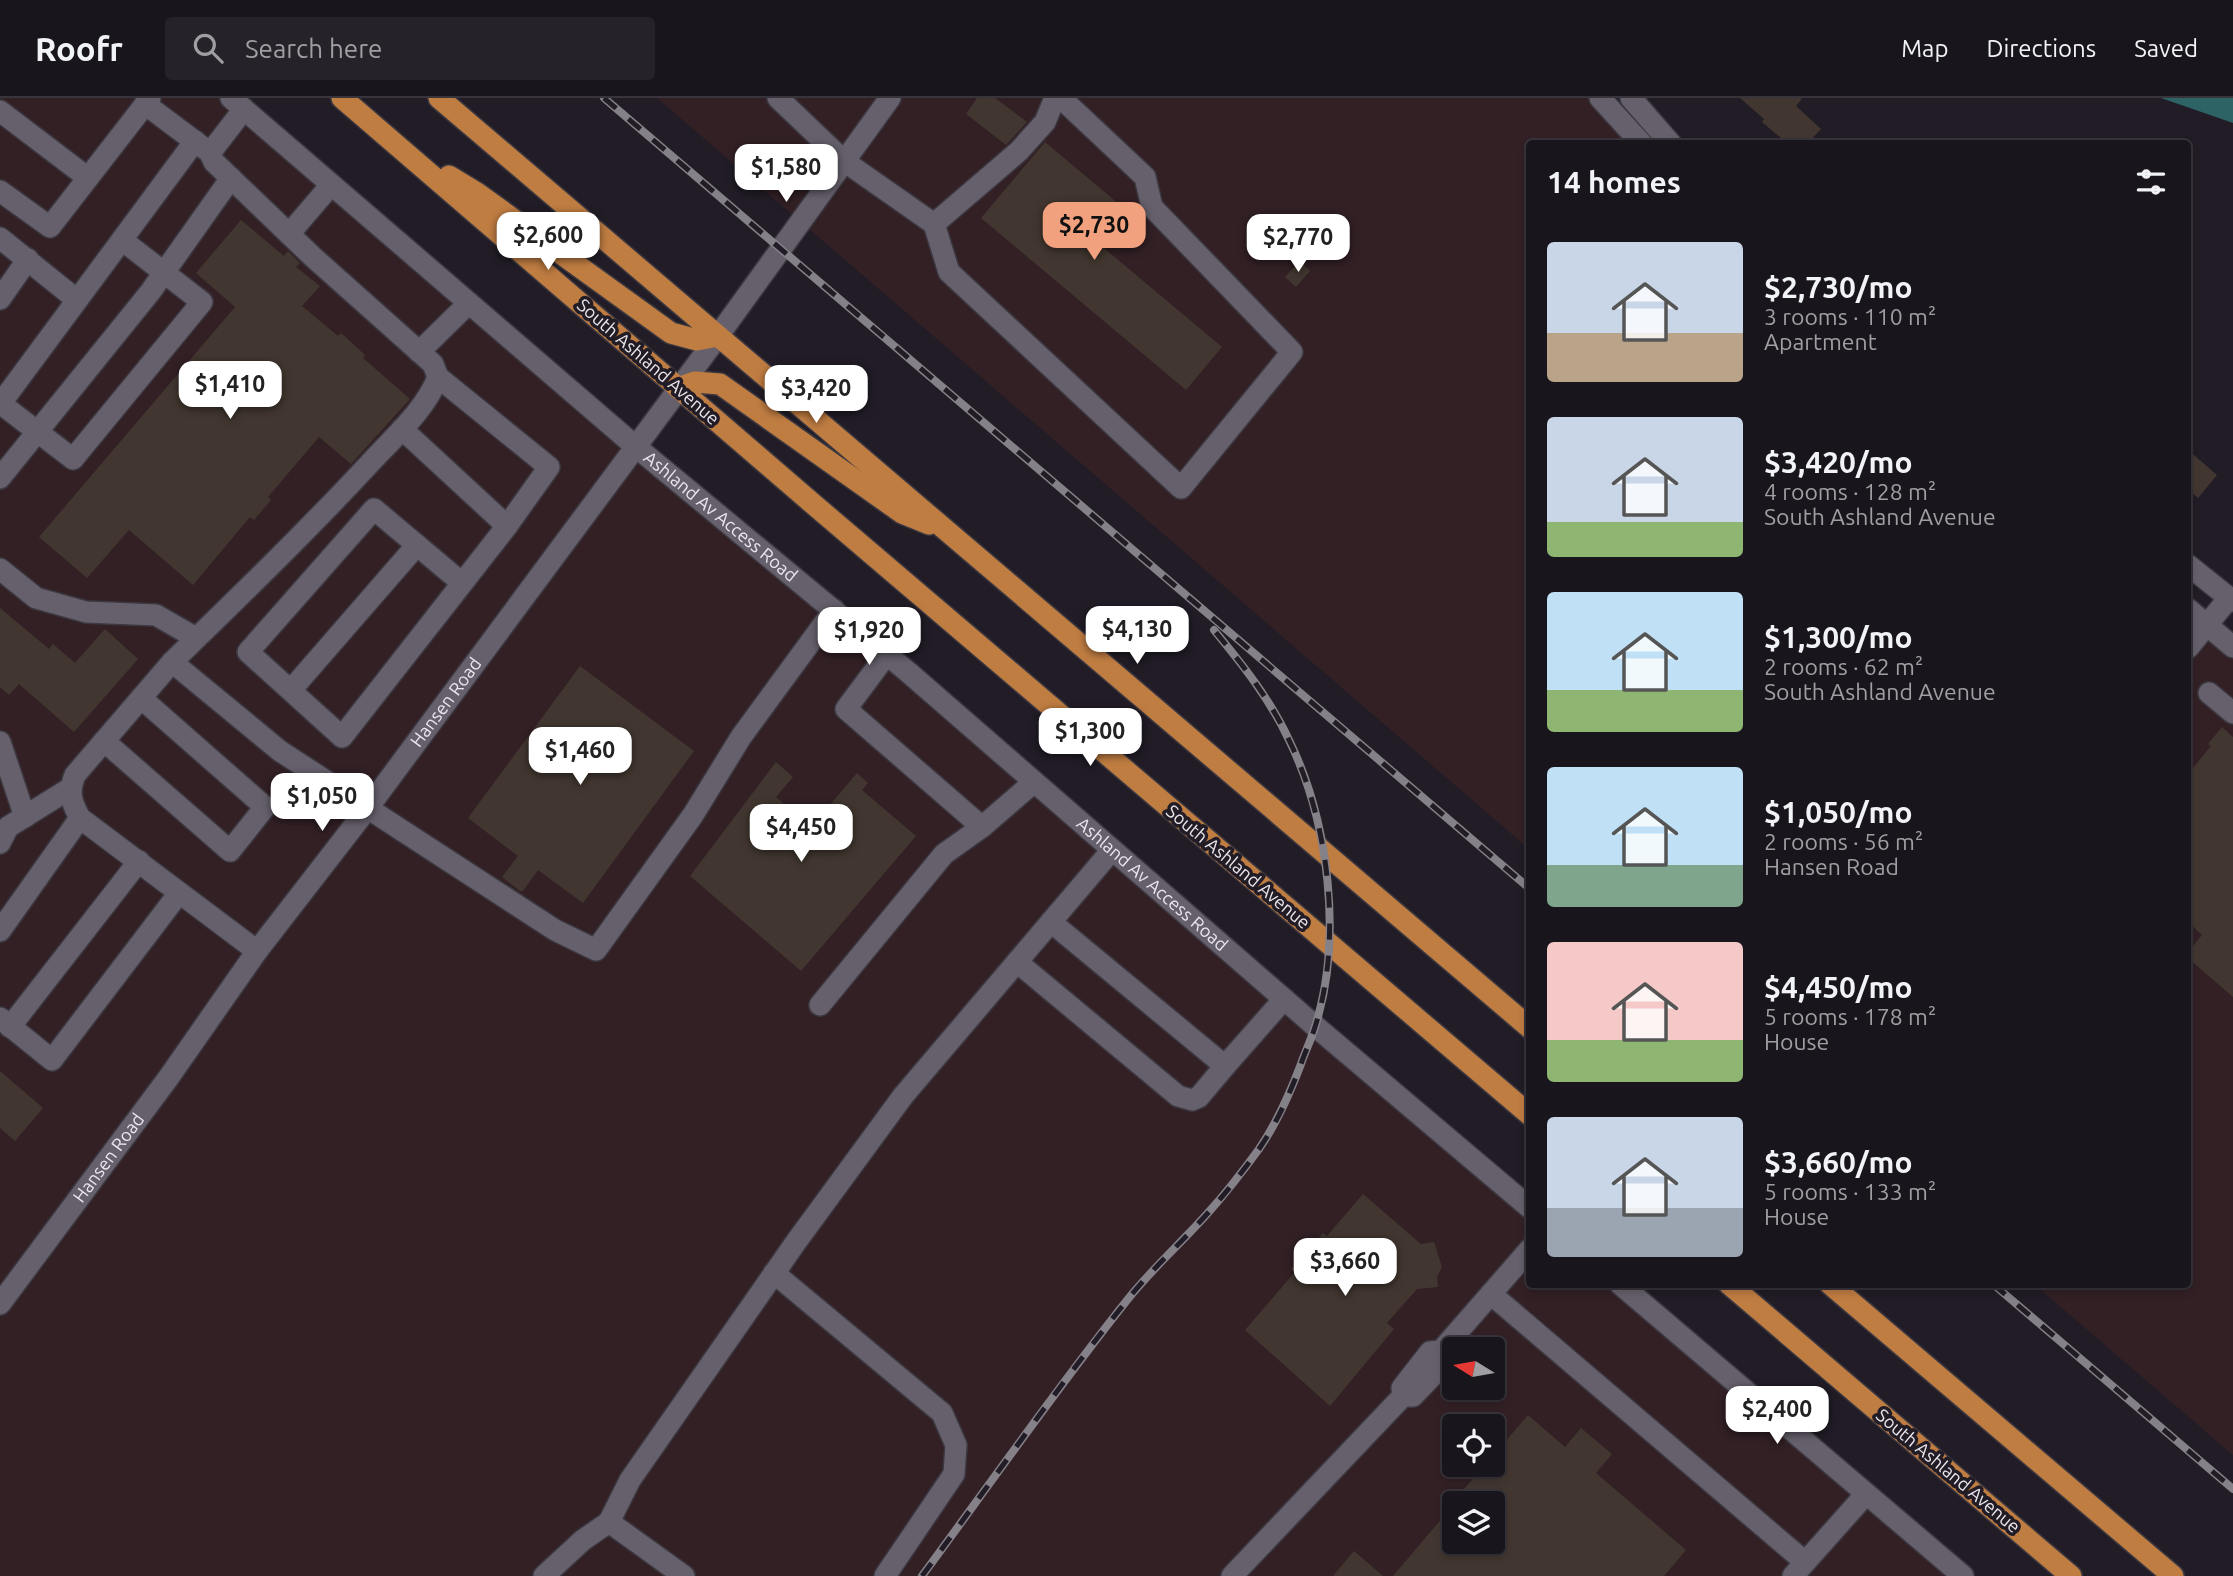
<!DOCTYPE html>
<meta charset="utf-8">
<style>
:root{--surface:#19151c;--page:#262229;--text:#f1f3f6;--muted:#9f9fa3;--line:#37343b;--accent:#f1a17d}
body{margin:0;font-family:Ubuntu,sans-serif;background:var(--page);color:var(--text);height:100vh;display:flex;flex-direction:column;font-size:26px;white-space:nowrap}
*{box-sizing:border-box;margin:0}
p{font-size:23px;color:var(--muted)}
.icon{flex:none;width:38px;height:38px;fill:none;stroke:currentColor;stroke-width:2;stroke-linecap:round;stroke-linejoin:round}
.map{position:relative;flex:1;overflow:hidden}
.sheet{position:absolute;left:1526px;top:42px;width:665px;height:1148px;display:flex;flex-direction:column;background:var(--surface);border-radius:7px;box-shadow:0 4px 10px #0003,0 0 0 2px var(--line)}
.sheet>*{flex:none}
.needle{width:46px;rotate:281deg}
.buttons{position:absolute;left:1442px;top:1239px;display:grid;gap:14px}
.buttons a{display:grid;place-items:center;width:63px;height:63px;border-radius:7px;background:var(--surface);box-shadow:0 4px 10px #0003,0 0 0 2px var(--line);font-size:35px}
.price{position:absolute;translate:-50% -60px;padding:0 16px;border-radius:14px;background:#fff;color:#222;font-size:23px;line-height:46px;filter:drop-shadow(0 2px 4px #0008)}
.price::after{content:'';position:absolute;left:50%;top:42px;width:21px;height:16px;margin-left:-10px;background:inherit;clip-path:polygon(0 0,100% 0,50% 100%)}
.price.selected{background:var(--accent);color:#111}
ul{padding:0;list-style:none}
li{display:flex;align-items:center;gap:21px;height:175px;padding:0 21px}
li span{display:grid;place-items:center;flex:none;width:196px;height:140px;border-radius:7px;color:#555}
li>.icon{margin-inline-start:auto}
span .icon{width:84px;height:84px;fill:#fffc;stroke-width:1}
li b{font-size:30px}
h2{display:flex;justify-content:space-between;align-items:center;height:84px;padding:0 21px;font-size:30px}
header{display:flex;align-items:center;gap:42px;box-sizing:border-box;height:98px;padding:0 35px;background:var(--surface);border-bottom:2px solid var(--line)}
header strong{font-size:33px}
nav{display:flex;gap:38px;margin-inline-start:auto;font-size:24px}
.search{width:490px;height:63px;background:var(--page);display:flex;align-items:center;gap:18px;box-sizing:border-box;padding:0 24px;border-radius:7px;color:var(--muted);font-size:26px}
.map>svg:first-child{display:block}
.industrial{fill:#322025;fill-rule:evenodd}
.water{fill:#2d6365}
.building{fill:#423730}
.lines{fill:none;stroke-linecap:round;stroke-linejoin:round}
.minor-casing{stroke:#3c3840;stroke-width:24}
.major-casing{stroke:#3c3840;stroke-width:24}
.minor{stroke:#66606c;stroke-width:21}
.major{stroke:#c07d42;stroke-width:21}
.rail-casing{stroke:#858189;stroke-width:8}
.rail{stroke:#211c26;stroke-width:5;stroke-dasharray:16;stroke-linecap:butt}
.labels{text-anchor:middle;stroke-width:7;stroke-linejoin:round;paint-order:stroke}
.street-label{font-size:18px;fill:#eae6ed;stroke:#211c26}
</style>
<header>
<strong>Roofr</strong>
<div class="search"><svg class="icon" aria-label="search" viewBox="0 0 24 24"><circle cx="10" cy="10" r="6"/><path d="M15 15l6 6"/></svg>Search here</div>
<nav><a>Map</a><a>Directions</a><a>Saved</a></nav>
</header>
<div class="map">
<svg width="2233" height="1478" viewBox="0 0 2233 1478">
<rect width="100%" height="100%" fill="#211c26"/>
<g class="industrial">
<path d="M0,0H229L1529,1110L1530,1186L1620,1187L1963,1478H0ZM1454,1251H1493V1290H1454ZM1454,1328H1493V1367H1454ZM1454,1405H1493V1444H1454Z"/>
<polygon points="657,0 1600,0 1642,45 1530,46 1529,751"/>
<polygon points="2188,511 2233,549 2233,1357 2035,1187 2188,1186"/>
</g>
<polygon class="water" points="2161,0 2233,0 2233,25"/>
<g class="building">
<polygon points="977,0 995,0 1027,24 1006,47 966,16"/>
<polygon points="1740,0 1800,0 1802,1 1796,8 1821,31 1807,46 1788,46 1762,24 1764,21"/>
<polygon points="1045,44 1120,107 1092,140 1222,249 1186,292 981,120"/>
<polygon points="241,122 284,158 288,153 300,165 296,169 320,188 302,208 338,238 341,235 365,257 363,260 410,301 351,366 319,339 268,399 271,402 254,422 250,419 193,487 129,432 87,480 39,439 235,209 196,175"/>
<polygon points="1300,163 1310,173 1296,189 1285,179"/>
<polygon points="2188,352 2217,377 2198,400 2188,391"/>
<polygon points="0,510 49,551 53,546 75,565 105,531 138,561 74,634 19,586 9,597 0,589"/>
<polygon points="580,568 694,653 583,805 538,772 523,793 520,793 502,779 518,758 468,720"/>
<polygon points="2222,629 2233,639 2233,899 2188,860 2188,854 2202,837 2188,824 2188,676 2211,648 2208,646"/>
<polygon points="776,664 793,679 776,699 811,729 857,675 868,685 862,692 916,738 801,873 690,778"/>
<polygon points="0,973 43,1010 15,1043 0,1030"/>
<polygon points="1363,1096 1421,1146 1434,1144 1442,1169 1437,1179 1438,1189 1417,1191 1387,1225 1394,1231 1330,1308 1245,1232 1295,1174 1291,1171 1323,1135 1327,1138"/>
<polygon points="1528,1317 1565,1349 1581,1330 1612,1356 1596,1375 1686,1452 1664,1478 1393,1478 1454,1406 1454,1444 1493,1444 1493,1405 1452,1405 1485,1367 1493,1367 1493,1358"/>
<polygon points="1354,1453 1383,1478 1333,1478"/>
</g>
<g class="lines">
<defs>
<g id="minor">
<path id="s1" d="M231,0L635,348L908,574L1315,928L1530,1110"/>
<polyline points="778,0 844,63 934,126 1019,53 1045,24 1055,0"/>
<polyline points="1600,0 1642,46"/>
<polyline points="1631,0 1671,46"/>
<polyline points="145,6 205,51"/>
<path d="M244,11L210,55L214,64L313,159L433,266L438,279C426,311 395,338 372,363C308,432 240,498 172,564L280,653L555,832L596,852L693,717L741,639L834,512"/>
<polyline points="0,13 88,80"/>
<polyline points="0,93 50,129 150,0"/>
<polyline points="934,126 949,174 1181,390 1292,254 1152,109 1145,79 1061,0"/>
<polyline points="289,136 331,87"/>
<polyline points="0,140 77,202"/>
<polyline points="0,201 28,161"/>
<polyline points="419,254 469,205"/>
<polyline points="438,279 549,369 507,428"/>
<polyline points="0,305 73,361 202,204 122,142"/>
<polyline points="1,305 195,43"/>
<polyline points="402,331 507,428 342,639 248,554 374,411 462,485"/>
<polyline points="0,380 151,193 231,80"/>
<polyline points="2188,467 2233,503"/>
<polyline points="0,471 36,500 86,514 156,517 196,540"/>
<polyline points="2188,511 2233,549"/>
<polyline points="2188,550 2229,500"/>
<polyline points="887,556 846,611 982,729"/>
<path d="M172,564L75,677C68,694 71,704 80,720L257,853"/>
<polyline points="291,592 417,447"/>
<polyline points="2209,595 2233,615"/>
<polyline points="104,643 230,753 265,709 141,600"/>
<polyline points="0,644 25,719"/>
<polyline points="0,745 8,729 69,691"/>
<polyline points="1051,824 1225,968 1284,901"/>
<polyline points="0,833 80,720"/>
<polyline points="1017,864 1178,998 1192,1002 1199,999 1225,968"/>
<polyline points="820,907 944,756 982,729 1034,684"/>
<polyline points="0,920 52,962 179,795"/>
<polyline points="10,929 139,763"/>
<polyline points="774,1175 942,1315 956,1347 954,1376 885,1478"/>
<polyline points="1620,1186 1963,1478"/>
<polyline points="1491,1196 1805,1464"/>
<path id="s2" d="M0,1206L169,979L257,853L367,711L718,238L890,0"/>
<polyline points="1441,1253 1430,1254 1402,1290 1403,1298 1413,1298 1438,1272 1441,1253 1530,1151"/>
<polyline points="544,1478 583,1442 609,1424"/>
<polyline points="684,1478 609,1424 630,1382 796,1144 903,998 1112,752"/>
<polyline points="1232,1478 1403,1298"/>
<polyline points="1793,1478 1866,1396"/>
</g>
<g id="major">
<polyline points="342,0 812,405 1530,1017"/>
<polyline points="439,0 1530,930"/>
<polyline points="449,78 477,95 671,235 697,242 718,238"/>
<polyline points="678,290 695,284 720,286 902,415 929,426"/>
<polyline points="1729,1186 2071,1478"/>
<polyline points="1830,1186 2173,1478"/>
</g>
</defs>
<use href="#minor" class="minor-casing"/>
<use href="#major" class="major-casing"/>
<use href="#minor" class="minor"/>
<use href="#major" class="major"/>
<defs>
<g id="rail">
<polyline points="604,0 1530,791"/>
<polyline points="1993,1186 2233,1391"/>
<path d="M922,1478C990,1386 1056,1291 1128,1201C1152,1171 1181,1145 1207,1116C1226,1095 1243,1073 1259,1051C1277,1025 1290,995 1301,966C1305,954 1311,942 1315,929C1343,841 1329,724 1289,642C1270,601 1242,566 1214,532"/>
</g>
</defs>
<use href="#rail" class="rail-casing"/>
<use href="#rail" class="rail"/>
</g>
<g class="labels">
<g class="street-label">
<text transform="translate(648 264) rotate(41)" y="6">South Ashland Avenue</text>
<text dy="6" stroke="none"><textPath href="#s1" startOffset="644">Ashland Av Access Road</textPath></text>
<text dy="6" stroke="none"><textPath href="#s2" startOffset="749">Hansen Road</textPath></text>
<text transform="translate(1238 769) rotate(40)" y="6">South Ashland Avenue</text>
<text dy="6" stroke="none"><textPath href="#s1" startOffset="1211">Ashland Av Access Road</textPath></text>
<text dy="6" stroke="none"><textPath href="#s2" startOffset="182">Hansen Road</textPath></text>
<text transform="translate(1948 1373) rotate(40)" y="6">South Ashland Avenue</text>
</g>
</g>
</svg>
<div class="buttons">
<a><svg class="needle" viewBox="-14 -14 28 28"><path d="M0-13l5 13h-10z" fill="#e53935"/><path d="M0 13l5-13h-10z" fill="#9f9fa3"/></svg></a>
<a><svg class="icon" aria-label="locate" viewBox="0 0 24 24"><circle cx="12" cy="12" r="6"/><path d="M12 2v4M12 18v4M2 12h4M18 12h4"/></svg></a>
<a><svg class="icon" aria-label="layers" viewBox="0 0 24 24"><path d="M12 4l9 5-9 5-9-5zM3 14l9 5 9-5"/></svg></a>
</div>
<b class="price" style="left:786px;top:106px">$1,580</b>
<b class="price selected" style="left:1094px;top:164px">$2,730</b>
<b class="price" style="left:548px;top:174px">$2,600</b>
<b class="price" style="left:1298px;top:176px">$2,770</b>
<b class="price" style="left:230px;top:323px">$1,410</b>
<b class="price" style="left:816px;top:327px">$3,420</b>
<b class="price" style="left:1137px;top:568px">$4,130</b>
<b class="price" style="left:869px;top:569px">$1,920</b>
<b class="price" style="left:1090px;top:670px">$1,300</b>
<b class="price" style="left:580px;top:689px">$1,460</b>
<b class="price" style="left:322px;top:735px">$1,050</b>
<b class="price" style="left:801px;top:766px">$4,450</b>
<b class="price" style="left:1345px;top:1200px">$3,660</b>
<b class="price" style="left:1777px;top:1348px">$2,400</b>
<section class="sheet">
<h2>14 homes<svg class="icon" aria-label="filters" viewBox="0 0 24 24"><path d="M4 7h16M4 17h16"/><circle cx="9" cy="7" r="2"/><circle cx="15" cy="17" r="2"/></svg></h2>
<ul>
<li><span style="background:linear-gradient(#c9d6e8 65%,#b9a48a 0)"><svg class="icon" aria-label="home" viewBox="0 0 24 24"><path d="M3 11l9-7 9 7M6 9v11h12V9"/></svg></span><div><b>$2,730/mo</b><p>3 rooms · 110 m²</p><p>Apartment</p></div></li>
<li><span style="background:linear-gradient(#c9d6e8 75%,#8fb573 0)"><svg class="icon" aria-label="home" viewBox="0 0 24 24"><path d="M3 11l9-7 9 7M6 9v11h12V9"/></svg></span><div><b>$3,420/mo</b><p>4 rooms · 128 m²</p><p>South Ashland Avenue</p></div></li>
<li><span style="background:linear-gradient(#bfe0f5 70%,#8fb573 0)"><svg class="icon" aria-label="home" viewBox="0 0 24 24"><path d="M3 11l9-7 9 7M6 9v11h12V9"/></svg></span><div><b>$1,300/mo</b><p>2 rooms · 62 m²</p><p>South Ashland Avenue</p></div></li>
<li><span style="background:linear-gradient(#bfe0f5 70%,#7fa58c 0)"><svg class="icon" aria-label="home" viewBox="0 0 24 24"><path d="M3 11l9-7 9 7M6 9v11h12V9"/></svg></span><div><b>$1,050/mo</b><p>2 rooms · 56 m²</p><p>Hansen Road</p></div></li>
<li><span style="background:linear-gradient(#f6c9c9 70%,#8fb573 0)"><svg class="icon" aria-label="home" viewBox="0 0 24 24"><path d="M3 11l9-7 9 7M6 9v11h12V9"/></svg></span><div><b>$4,450/mo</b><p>5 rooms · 178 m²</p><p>House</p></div></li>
<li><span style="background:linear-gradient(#c9d6e8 65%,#9aa5b1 0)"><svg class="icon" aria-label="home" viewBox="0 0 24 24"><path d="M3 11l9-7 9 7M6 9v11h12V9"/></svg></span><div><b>$3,660/mo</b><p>5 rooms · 133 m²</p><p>House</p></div></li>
</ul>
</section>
</div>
